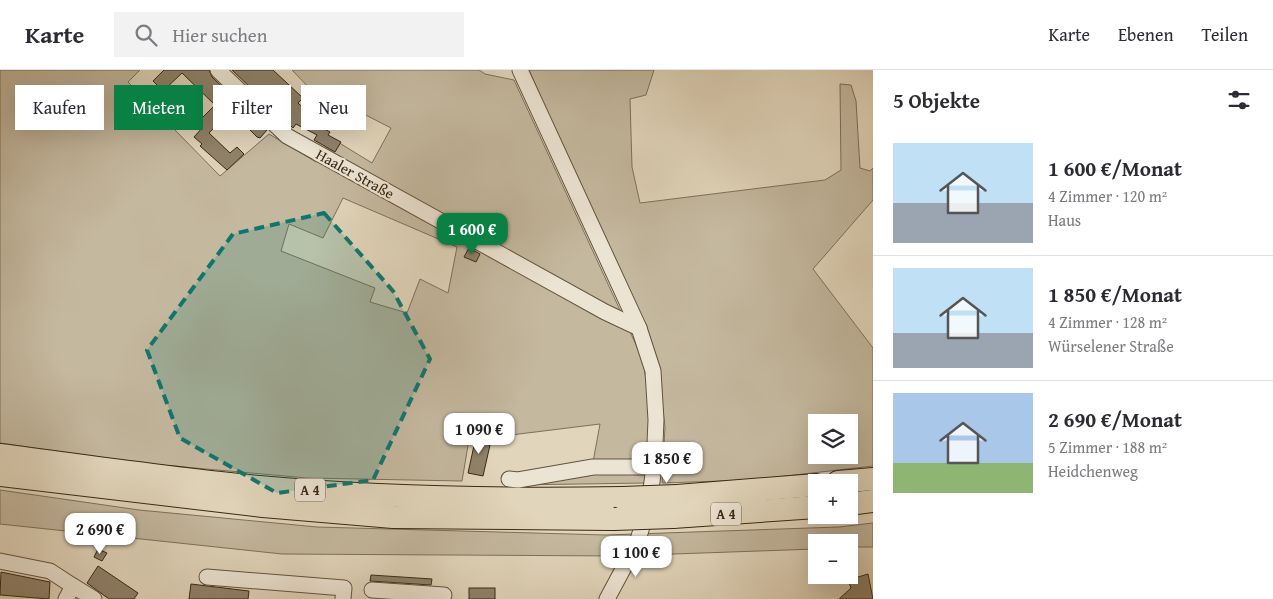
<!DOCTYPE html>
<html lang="de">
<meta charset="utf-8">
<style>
:root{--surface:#fff;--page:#f2f2f3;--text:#2b2b33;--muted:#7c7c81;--line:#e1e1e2;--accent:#0b8043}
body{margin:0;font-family:"Gentium Book Plus",serif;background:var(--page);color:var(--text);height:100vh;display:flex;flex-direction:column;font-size:19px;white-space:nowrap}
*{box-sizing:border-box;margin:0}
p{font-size:16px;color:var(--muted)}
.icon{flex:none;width:28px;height:28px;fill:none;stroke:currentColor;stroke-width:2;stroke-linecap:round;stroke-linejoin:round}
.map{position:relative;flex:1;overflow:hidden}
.panel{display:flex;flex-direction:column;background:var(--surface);width:400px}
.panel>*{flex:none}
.hud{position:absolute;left:15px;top:15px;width:475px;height:45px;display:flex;gap:10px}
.controls{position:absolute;left:808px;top:344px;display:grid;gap:10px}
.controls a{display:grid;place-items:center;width:50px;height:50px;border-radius:0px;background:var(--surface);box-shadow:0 5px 20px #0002;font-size:25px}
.price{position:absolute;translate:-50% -42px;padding:0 11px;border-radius:10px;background:#fff;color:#222;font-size:16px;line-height:32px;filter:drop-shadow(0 1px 2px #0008)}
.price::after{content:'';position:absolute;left:50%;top:30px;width:15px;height:11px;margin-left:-8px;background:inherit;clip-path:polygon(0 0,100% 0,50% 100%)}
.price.current{background:var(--accent);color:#fff}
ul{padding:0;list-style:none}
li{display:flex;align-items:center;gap:15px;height:125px;padding:0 20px}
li+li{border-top:1px solid var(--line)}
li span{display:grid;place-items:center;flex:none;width:140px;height:100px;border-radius:0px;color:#555}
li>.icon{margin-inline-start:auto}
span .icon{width:60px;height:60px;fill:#fffc;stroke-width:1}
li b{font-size:21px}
h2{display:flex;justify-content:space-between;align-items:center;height:60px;padding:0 20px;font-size:21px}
.chip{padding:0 18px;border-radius:0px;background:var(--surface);box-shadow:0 5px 20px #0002;font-size:18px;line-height:45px}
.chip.current{background:var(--accent);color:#fff}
header{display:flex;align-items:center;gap:30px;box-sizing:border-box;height:70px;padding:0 25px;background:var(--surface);border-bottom:1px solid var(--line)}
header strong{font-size:24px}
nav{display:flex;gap:28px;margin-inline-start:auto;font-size:18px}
.search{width:350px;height:45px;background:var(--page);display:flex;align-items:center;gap:12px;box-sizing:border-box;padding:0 18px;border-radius:0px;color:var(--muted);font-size:19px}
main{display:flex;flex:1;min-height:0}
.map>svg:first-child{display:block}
.green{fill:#c4b89f;stroke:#7e705a;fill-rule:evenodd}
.building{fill:#90826b;stroke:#392814}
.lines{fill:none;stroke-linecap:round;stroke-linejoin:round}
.minor-casing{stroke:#63533e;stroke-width:17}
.highway-casing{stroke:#392814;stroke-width:24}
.minor{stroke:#ece4d3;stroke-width:15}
.highway{stroke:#e1d5bb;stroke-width:22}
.highway-bridge-casing{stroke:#392814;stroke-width:24;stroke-linecap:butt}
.highway-bridge{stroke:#e1d5bb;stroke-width:22}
.marked{fill:#0f766e;fill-opacity:0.2;stroke:#0f766e;stroke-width:4;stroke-dasharray:10 6;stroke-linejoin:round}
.labels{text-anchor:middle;stroke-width:4.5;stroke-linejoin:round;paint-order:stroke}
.shield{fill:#ece4d3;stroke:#6f604d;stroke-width:1}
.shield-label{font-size:14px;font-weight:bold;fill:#392814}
.street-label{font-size:15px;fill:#392814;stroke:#ece4d3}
</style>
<header>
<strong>Karte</strong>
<div class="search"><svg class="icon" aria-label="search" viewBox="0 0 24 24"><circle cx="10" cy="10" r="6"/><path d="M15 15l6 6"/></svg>Hier suchen</div>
<nav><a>Karte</a><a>Ebenen</a><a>Teilen</a></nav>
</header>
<main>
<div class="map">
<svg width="873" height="529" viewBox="0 0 873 529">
<rect width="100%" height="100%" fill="#e1d5bb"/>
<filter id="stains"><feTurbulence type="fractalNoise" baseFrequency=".004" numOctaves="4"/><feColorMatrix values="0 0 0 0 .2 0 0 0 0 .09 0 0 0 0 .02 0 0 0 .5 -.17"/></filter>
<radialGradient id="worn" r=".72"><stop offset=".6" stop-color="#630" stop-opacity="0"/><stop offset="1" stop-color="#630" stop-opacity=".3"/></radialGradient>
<g class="green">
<path d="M0,0H140L128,12L220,106L269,64L316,92L333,69L372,93L391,58L356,40L352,45L316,25L292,0H479L485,4L514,10L643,290L652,353L645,413L514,415L593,392L600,354L495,367L482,359L471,358L462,411L307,408L139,393L0,373ZM343,128L457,177L448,223L420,209L407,243L370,232L375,218L281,181L289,154L323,168Z"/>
<path d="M529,0H654L646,25L630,29L632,97L640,133L825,110L841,100L840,14L851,15L856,31L860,98L870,101L873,98V130L813,199L873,278V396L751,410L662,413L665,357L660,316L604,171ZM816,352H849V385H816Z"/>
<polygon points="0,420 139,440 317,457 606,465 839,457 873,453 873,477 849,477 849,472 816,472 816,479 617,486 282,484 0,454"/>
</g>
<g class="building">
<polygon points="164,0 209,0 212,7 267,60 260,68 257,67 232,42 230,45 228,43 209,63 230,83 237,77 244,84 227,100 200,76 202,74 194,67 202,58 197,53 215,35 182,3 163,21 153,11"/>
<polygon points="232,0 273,0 303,28 298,33 308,42 326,52 323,58 330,62 328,65 341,72 335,82 314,70 317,65 296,54 293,58"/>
<polygon points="469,178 480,184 476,192 464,187"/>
<polygon points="477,362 488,365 486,374 490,375 483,406 468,403"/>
<polygon points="98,479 107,483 102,491 94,487"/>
<polygon points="98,496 138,523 134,529 109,529 87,513"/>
<polygon points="1,502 50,512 49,529 0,525"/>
<polygon points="868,504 873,529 839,529 851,518 848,510"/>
<polygon points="371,505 432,509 431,515 370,511"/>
<polygon points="191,514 249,521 248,529 189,529"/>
<rect x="469" y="518" width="26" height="11"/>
</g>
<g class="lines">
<defs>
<g id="minor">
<polyline points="218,0 287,66 605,242 639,258"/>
<polyline points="520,0 639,258 653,301 656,350 654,397 649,434 637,473 607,529"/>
<polyline points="509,409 518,410 593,397 654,397"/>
<polyline points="0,491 50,501 73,516"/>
<polyline points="207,507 344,518 343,529"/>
<polyline points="372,520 444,525"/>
<polyline points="66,529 73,516 94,529"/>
</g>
<g id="highway">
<path d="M0,385C86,396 173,409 259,417C380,428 501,430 622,428"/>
<polyline points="0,405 263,436 393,447 614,449"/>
<polyline points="838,412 873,409"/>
<polyline points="677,426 816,415"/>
<polyline points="849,434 873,431"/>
<polyline points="673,447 816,437"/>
</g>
</defs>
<use href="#minor" class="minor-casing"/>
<use href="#highway" class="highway-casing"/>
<use href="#minor" class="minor"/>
<use href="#highway" class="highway"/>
<defs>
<g id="highway-bridge">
<polyline points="622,428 677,426"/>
<polyline points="614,449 673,447"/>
</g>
</defs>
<use href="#highway-bridge" class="highway-bridge-casing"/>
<use href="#highway-bridge" class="highway-bridge"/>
</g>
<path class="marked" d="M324,143L393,221L430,289L373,410L277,423L180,368L147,280L233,164Z"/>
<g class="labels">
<g class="shield">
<rect x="295" y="408.5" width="30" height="23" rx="4"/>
<rect x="711" y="432.5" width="30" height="23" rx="4"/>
</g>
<g class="shield-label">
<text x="310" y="425">A 4</text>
<text x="726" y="449">A 4</text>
</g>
<g class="street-label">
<text transform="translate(355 104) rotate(29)" y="5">Haaler Straße</text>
</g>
</g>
<rect width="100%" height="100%" filter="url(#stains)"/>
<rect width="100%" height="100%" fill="url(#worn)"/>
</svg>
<div class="controls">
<a><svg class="icon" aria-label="layers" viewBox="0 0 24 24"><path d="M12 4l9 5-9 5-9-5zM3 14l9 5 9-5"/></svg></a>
<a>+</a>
<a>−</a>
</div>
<b class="price current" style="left:472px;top:185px">1 600 €</b>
<b class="price" style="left:479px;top:385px">1 090 €</b>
<b class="price" style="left:667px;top:414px">1 850 €</b>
<b class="price" style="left:100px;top:485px">2 690 €</b>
<b class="price" style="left:636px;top:508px">1 100 €</b>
<div class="hud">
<a class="chip">Kaufen</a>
<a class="chip current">Mieten</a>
<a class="chip">Filter</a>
<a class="chip">Neu</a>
</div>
</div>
<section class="panel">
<h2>5 Objekte<svg class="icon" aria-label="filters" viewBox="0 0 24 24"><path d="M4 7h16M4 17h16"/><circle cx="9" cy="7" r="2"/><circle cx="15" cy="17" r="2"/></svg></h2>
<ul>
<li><span style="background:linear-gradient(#bfe0f5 60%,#9aa5b1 0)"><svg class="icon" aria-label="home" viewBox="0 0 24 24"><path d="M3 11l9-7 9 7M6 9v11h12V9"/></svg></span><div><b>1 600 €/Monat</b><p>4 Zimmer · 120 m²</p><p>Haus</p></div></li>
<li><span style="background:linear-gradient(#bfe0f5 65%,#9aa5b1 0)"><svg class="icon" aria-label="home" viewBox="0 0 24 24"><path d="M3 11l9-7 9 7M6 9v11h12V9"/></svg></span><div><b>1 850 €/Monat</b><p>4 Zimmer · 128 m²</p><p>Würselener Straße</p></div></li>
<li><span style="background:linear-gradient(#a9c7e8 70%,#8fb573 0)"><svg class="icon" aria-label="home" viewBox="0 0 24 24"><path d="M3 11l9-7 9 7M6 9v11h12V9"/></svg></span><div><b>2 690 €/Monat</b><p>5 Zimmer · 188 m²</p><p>Heidchenweg</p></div></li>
</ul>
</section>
</main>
